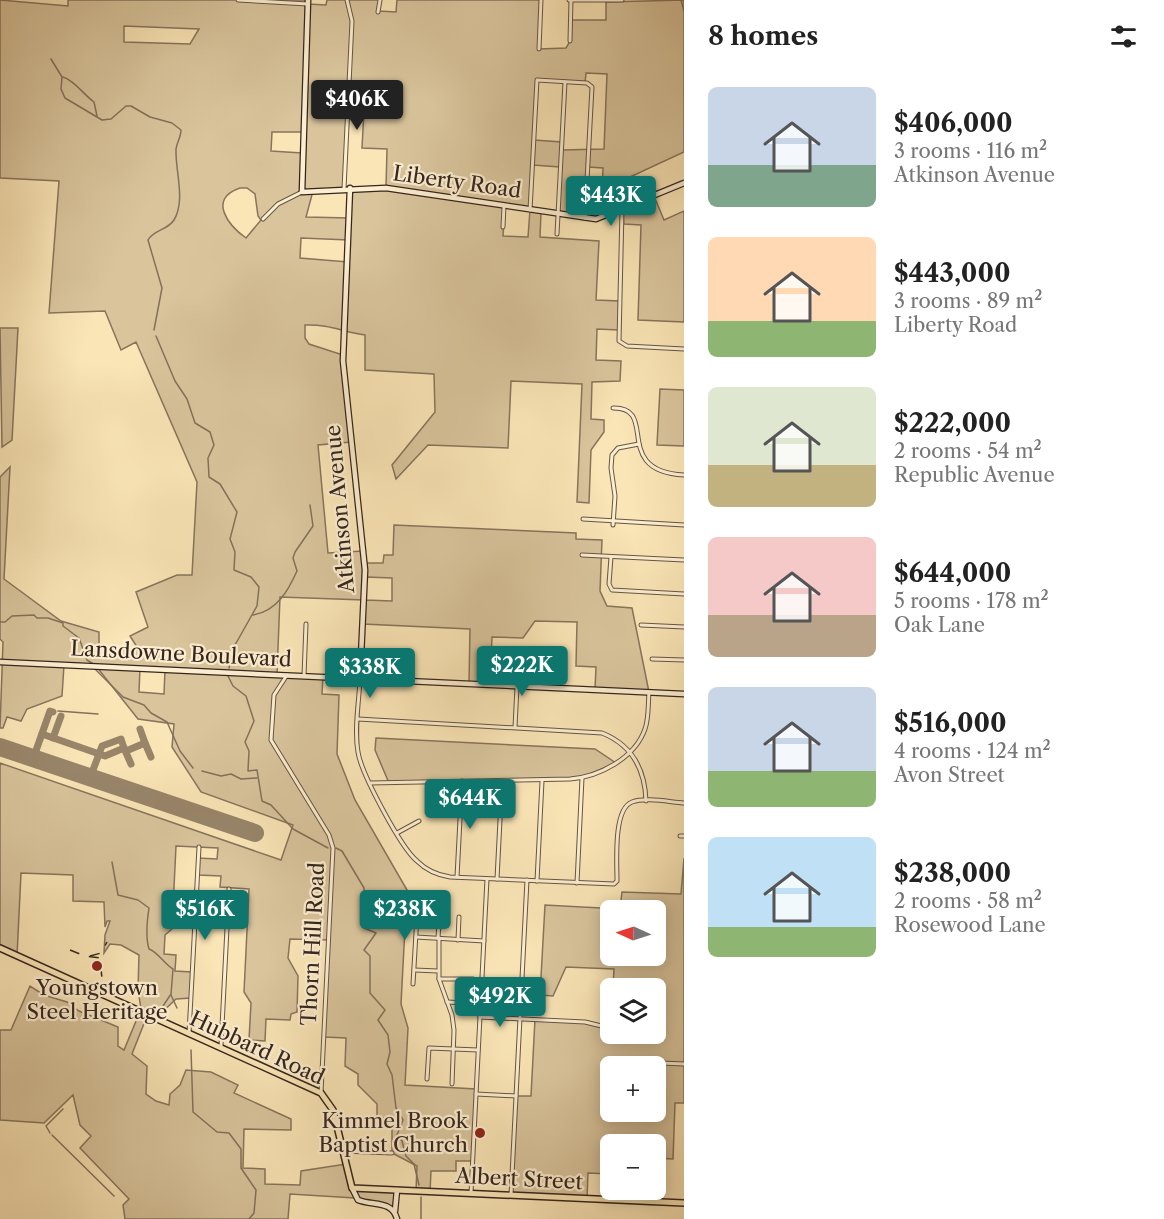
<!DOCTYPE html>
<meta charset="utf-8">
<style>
:root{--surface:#fff;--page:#f6f6f6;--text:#222;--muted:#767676;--accent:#0f766e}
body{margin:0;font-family:"Libre Caslon Text",serif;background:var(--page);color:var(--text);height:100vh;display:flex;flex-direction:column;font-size:22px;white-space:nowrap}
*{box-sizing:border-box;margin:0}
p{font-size:20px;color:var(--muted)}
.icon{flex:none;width:33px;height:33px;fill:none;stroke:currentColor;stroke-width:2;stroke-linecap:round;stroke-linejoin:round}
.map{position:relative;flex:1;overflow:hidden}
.side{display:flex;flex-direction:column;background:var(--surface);width:480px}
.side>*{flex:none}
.needle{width:39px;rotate:273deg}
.fabs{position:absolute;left:600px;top:900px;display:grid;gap:12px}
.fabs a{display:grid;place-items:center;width:66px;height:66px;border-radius:9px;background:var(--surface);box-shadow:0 3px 15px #0003;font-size:30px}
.price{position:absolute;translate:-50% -51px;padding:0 14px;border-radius:6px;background:var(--accent);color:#fff;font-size:20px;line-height:39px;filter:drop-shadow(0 2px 3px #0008)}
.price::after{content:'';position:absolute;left:50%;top:36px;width:18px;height:14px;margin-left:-9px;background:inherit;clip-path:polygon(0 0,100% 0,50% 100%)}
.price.active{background:#222;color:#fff}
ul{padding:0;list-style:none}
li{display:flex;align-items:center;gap:18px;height:150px;padding:0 24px}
li span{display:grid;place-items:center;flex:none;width:168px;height:120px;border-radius:9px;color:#555}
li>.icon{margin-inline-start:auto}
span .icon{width:72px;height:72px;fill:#fffc;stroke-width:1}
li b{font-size:26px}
h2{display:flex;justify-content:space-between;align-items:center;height:72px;padding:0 24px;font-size:26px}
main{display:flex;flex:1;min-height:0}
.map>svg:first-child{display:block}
.green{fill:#d9c49c;stroke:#87745d;stroke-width:1.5;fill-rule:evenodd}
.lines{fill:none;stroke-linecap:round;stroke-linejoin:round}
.stream{stroke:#83715a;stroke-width:1.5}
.taxiway{stroke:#98856a;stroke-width:7}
.runway{stroke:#98856a;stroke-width:18}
.street-casing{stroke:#654;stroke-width:5}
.secondary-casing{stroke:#35251e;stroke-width:7}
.primary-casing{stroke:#35251e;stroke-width:8}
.street{stroke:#fceed0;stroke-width:3}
.secondary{stroke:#fceed0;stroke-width:4.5}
.primary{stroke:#fae5b6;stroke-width:5}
.rail{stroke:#35251e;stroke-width:1.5;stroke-dasharray:10 10;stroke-linecap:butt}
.poi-dot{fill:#8f2418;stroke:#fceed0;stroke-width:2}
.labels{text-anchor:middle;stroke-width:4.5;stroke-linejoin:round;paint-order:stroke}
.street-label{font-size:21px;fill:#35251e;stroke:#fceed0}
.poi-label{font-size:21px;fill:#35251e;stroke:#fceed0}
</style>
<main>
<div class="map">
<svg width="684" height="1219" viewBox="0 0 684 1219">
<rect width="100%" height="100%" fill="#fae5b6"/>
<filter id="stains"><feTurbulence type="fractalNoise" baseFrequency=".00333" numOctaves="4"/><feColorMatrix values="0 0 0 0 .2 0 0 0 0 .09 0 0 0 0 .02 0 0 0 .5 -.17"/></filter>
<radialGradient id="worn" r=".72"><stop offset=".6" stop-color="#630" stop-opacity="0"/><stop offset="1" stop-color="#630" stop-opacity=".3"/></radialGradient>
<g class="green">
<path d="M0,0L68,6V0H308V4L326,5L327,0H380L379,11L396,12L397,0H541L539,49L566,48L570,41V20H606V2L684,0V152L602,190L603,168L588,167L585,218L558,214L560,167L533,165L530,210L541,212L540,237L599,241L596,300L620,301L619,330L597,329L596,360L621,361L620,381L592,382L591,419L604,420V432L591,450L589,503L577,502L582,384L511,381L508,448L428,445L396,479L392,465L435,412L434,374L365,370V335C343,332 329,324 305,325V338L309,344L343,355L351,442L318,445L328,553L363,551L365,563H383L384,555H393L394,525L576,533V539L602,540L600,591L607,606L632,608L649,692L595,689L596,667L576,666L577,622L535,621L523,638L492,637L490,684L469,683L470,629L363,624L364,600L280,597L277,674L323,676L322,694L339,695L337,754L355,800L407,890L401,1004L408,1028L405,1085L476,1089L473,1161H456V1171H431L430,1192L416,1191L417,1166L392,1153V1118H377V1104L358,1085V1074L345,1066L346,1038L324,1037L328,940L290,939L288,958L298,976L297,1012L291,1014L290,1020L266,1019L265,1041L249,1040L251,1003L244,992L249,889L220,887L221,876L198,875V858L217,859L218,848L176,846L172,929L165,935L164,954L176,955L175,971L192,972L191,998L176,999L155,1019L147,1016L132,1054L147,1066L146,1094L156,1101L169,1105L170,1094L180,1085L186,1070L211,1072L238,1085L234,1093L291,1119V1130L244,1129L243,1168L265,1169V1184L300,1185L301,1171L346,1164L353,1188L397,1190L395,1211L355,1198L290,1194L288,1219H125L123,1205L129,1199L80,1148L91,1136L80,1125L73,1095L44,1123L0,1120V1030H11L30,986L44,995L67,1002L79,1011L118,1027V1046L124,1050L141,1009L138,990L139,955L121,945L110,944L104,953L105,935L110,921H107L105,927L104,902L73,901V875L21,873L17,956L0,948V763L281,860L293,825L201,792L172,747L174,724L138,719L96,666L64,665L62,696L27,709L21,721L7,717L3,728H0L3,642L0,639V477L10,467L4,579L61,621L99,632V649L139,650L130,636L148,627L136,592L177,575H192L197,482L136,342L121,350L105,311L49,313L59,181L0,178ZM124,26L199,29L190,44L124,42ZM586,73L607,74L604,149L562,150V142L534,140L537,80L585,83ZM348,108L364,110L362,148L387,149L386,188H350V218L306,217L313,191L344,189ZM272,132H303L302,153L271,151ZM240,188H247L255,194L258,216L261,220L246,238C229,226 207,199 240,188ZM505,206L530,210L528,237L503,236ZM301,238L349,240L348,262L300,258ZM366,577L392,578V601L365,600ZM140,668L165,670L164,694L139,692Z"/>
<polygon points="654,196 664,220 684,211 684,322 638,320 641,225 624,224 622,210"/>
<polygon points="0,328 18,328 12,440 2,447"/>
<polygon points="660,389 684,390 684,446 657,445"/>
<polygon points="376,738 595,749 616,763 577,779 389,783 375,750"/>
<path d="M684,858V1103H675L673,1159L656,1158V1144H610V1174L588,1173L587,1199L511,1195L516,1096H531L535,1019L585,1022L610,1026V1034H656V988H613L614,969L566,967L553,996L540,995L545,905L620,909L622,892L681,894ZM610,910H656V956H610ZM610,1066H656V1112H610Z"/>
</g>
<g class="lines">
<g class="stream">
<polyline points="681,0 684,11"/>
<path d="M51,59L62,77L61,89L65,98L102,120L111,119L126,106H131L150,117L172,123L181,130C181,137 177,142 176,149C175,171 186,200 174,220C168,230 153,230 148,240L162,288L154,330"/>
<path d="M63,77C74,80 84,95 94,102L97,116"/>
<polyline points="156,336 175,381 187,399 195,423 210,432 214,445 208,458 209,477 220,484 237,512 230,539 235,552 234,570 251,577 259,587 257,606 235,645 229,668"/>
<path d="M253,615C277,611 288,591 297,571L293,558L295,552L313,526L310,505"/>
<polyline points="0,622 5,622 12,616 34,615 37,618 48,618 63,623 63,626 79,638 87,660 95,665"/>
<polyline points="95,669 123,697 144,705 151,713 167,722 180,751 193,768"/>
<polyline points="228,676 233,686 246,696 254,721 245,742 249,751 248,771 257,770 262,801 271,805 293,829 328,848"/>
<polyline points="58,711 98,714"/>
<polyline points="202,771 221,776 231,774 241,779 257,778"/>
<polyline points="336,848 342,851 364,888 364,901 372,909 370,917 362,924 364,928 376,933 364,950 370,956 370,993 385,1010 378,1020 388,1035 390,1052 387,1064 392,1075 396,1108 403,1120 397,1135 402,1141 406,1156 414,1164 419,1185"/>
<path d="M112,862L118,895L138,900L149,908C147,921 145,936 149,949C158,952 164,964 173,969L171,994L157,1015"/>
<polyline points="171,995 177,1008"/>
<polyline points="191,1050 193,1112 217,1132 229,1133 241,1149 241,1168 256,1190 254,1213 249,1219"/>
<polyline points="50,1133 46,1126 63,1109"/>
<polyline points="52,1135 114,1196"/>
<polyline points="421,1197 421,1219"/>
</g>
<g class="taxiway">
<polyline points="140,729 145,743"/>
<polyline points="42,734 105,756 124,748 131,764"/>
<polyline points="53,738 61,716"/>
<polyline points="126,751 145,743 151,757"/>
<polyline points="33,759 50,711 53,712"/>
<polyline points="90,778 102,746 121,739 124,748"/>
</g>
<polyline class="runway" points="0,747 255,833"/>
<defs>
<g id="street">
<polyline points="238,0 308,4"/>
<polyline points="569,0 622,0"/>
<polyline points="378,12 380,0"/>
<polyline points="570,41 571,0"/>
<polyline points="539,49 541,0"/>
<polyline points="344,189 352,21 347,0"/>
<polyline points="530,210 537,80 587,83 592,87 585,218"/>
<polyline points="622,210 619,341 627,346 684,349"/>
<polyline points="263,219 278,204 302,192"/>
<polyline points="503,227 504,206"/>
<polyline points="557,234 565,82"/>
<path d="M613,408C660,407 610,471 684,475"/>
<polyline points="583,519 684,525"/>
<polyline points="613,525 615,496 611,468 612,455 618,448 639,444"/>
<polyline points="582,555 684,560"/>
<polyline points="611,557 609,584 612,590 684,594"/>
<polyline points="641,625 684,627"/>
<polyline points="652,659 684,660"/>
<polyline points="287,675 274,695 271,740 329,835 333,848 321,1093"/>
<polyline points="304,676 306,624"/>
<path d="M360,679C359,702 354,729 358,752C361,773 401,848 417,861C426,870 437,875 450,877L614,884L617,881C617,862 613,809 632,802C646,797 669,802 684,803"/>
<path d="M358,719L602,733C632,745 645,769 646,801"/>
<polyline points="515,727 517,687"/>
<path d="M370,783L570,779C599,777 635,758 645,729C649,718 648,704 649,692"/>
<polyline points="397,833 419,821"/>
<polyline points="680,836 684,836"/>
<polyline points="457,877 462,781"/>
<polyline points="497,879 502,781"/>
<polyline points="537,881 542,781"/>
<polyline points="577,883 582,778"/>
<polyline points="416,937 484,941"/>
<polyline points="438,938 440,906"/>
<polyline points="439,938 439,979 452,1015 454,1030 452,1084"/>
<polyline points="458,940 459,917"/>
<polyline points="414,970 438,971"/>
<polyline points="439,979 473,979"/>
<polyline points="413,984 418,899"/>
<polyline points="447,1002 466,1003"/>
<polyline points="480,1017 585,1022 610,1028"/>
<polyline points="189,1033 199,847"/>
<polyline points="221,1046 229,889"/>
<polyline points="660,1063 684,1064"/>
<polyline points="427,1079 429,1048 478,1050"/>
<polyline points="476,1094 516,1096"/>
<polyline points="343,1151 392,1153"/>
<polyline points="471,1193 487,879"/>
<polyline points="511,1195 527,880"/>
</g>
<g id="secondary">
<polyline points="308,0 302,192 386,188 596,219 684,183"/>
<polyline points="350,188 343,361 365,570 360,678"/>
<polyline points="0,662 684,694"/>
<path d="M352,1188L358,1200C373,1206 392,1200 397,1219"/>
<polyline points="395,1211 397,1190"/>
</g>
<polyline id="primary" points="0,948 321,1093 333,1110 352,1188 684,1203"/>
</defs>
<use href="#street" class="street-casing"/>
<use href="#secondary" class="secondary-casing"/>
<use href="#primary" class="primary-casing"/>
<use href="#street" class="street"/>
<use href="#secondary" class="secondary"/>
<use href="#primary" class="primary"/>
<g class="rail">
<polyline points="70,950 85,956 100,958 102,979"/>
<polyline points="90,956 101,953 107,942"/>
</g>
</g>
<g class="poi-dot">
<circle cx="97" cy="966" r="6"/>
<circle cx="480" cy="1133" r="6"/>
</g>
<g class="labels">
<g class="street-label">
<text transform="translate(457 182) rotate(8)" y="7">Liberty Road</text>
<text transform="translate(340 509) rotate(-95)" y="7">Atkinson Avenue</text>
<text transform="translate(181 654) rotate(3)" y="7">Lansdowne Boulevard</text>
<text transform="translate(313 944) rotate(-87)" y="7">Thorn Hill Road</text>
<text transform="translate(257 1048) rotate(25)" y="7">Hubbard Road</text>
<text transform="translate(519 1179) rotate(3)" y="7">Albert Street</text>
</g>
<g class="poi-label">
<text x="97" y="995">Youngstown<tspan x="97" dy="24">Steel Heritage</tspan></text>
<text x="468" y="1128" text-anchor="end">Kimmel Brook<tspan x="468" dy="24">Baptist Church</tspan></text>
</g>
</g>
<rect width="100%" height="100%" filter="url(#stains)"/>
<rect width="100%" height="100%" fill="url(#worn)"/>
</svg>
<div class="fabs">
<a><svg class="needle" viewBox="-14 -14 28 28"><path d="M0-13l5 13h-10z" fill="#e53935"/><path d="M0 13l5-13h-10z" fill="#767676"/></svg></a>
<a><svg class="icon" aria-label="layers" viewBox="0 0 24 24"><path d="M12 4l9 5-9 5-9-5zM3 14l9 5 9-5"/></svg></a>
<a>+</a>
<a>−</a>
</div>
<b class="price active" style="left:357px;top:131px">$406K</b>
<b class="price" style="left:611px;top:227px">$443K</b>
<b class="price" style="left:522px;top:697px">$222K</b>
<b class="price" style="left:370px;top:699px">$338K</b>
<b class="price" style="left:470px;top:830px">$644K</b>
<b class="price" style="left:205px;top:941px">$516K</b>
<b class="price" style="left:405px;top:941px">$238K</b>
<b class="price" style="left:500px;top:1028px">$492K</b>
</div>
<section class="side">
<h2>8 homes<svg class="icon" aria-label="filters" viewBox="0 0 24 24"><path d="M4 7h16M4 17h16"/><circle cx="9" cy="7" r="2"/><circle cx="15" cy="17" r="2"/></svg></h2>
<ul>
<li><span style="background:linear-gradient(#c9d6e8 65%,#7fa58c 0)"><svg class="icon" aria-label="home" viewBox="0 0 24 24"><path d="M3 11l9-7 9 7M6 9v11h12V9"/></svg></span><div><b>$406,000</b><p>3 rooms · 116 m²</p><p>Atkinson Avenue</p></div></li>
<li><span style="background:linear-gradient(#ffd9b3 70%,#8fb573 0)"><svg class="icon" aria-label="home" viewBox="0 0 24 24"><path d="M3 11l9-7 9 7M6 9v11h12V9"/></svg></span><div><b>$443,000</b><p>3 rooms · 89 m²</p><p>Liberty Road</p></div></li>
<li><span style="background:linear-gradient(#dfe7d0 65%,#c2b280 0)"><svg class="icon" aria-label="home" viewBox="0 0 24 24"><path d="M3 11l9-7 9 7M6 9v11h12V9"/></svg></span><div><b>$222,000</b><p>2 rooms · 54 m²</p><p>Republic Avenue</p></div></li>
<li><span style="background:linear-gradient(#f6c9c9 65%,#b9a48a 0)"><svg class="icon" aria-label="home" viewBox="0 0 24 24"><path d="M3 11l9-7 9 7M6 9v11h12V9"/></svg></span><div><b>$644,000</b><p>5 rooms · 178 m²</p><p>Oak Lane</p></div></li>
<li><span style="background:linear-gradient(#c9d6e8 70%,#8fb573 0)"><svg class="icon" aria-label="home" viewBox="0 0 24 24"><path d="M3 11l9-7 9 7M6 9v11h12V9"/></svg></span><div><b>$516,000</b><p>4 rooms · 124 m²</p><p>Avon Street</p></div></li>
<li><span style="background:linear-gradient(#bfe0f5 75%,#8fb573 0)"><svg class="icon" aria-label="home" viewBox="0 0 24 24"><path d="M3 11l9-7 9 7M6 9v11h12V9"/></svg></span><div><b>$238,000</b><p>2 rooms · 58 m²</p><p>Rosewood Lane</p></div></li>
</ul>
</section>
</main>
